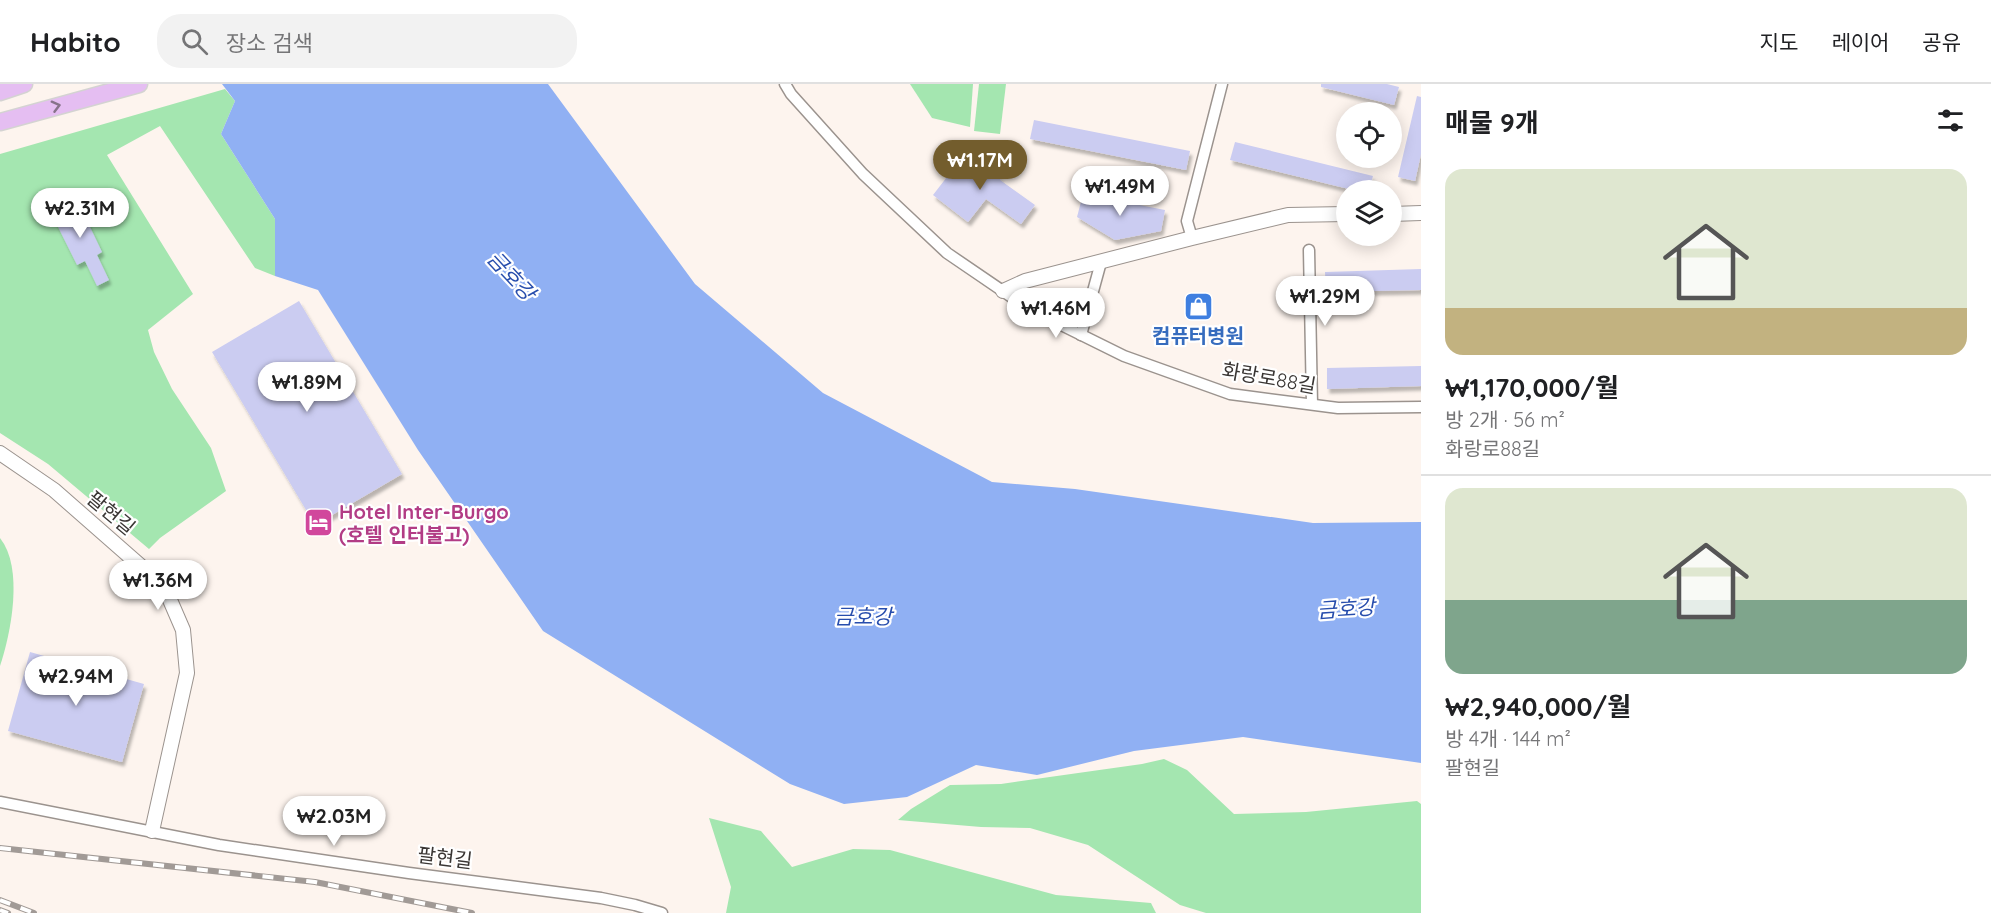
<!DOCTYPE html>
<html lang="ko">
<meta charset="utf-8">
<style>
:root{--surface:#fff;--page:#f2f2f2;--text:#202124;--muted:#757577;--line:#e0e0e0;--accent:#735d2d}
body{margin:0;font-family:Quicksand,"Noto Sans KR",sans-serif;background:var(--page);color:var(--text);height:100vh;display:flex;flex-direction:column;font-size:22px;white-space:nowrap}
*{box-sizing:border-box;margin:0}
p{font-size:20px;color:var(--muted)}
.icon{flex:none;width:33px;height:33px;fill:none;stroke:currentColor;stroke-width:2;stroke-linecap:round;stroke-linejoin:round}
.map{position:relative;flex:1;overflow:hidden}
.sheet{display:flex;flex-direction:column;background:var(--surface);width:570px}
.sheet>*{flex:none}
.controls{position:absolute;left:1336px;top:18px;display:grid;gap:12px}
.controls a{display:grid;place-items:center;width:66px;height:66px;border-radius:50%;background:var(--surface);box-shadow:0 3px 15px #0003;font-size:30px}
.price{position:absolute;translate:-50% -51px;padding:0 14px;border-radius:21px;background:#fff;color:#222;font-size:20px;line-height:39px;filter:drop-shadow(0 2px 3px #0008)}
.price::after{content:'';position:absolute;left:50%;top:36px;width:18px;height:14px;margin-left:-9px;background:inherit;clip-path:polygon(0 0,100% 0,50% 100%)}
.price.current{background:var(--accent);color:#fff}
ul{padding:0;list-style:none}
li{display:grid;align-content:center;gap:12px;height:318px;padding:0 24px}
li+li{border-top:2px solid var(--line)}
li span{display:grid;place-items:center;height:186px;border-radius:18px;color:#555}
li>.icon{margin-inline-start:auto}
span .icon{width:108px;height:108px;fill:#fffc;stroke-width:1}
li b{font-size:26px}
h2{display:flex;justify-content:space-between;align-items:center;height:72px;padding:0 24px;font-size:26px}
header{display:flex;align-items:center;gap:36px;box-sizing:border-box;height:84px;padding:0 30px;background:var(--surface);border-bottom:2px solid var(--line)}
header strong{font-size:28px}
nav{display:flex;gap:33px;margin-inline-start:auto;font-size:21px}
.search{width:420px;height:54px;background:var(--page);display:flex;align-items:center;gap:15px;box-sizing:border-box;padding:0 21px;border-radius:24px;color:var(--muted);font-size:22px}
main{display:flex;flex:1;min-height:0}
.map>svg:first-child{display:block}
.green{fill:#a4e6b0}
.water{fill:#90b0f3}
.building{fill:#cbccf1;filter:url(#shadow)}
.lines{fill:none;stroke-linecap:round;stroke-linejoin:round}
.minor-casing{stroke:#9b938e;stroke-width:13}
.tertiary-casing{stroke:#9b938e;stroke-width:16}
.primary-casing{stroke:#d4d3d2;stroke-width:19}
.minor{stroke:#fff;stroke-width:10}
.tertiary{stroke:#fff;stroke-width:14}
.primary{stroke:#e5bef2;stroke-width:16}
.rail-casing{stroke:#a19a96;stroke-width:6}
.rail{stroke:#fff;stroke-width:4;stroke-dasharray:11;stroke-linecap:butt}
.oneway{stroke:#87738a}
.labels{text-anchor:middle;stroke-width:4.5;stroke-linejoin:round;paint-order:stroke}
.shop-label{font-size:20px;font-weight:bold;fill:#366cbe;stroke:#fff}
.street-label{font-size:20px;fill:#3a3634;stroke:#fff}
.hotel-label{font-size:20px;font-weight:bold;fill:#b23c85;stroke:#fff;text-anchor:start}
.water-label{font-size:21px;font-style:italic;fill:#284ead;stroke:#fff}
</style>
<header>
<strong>Habito</strong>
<div class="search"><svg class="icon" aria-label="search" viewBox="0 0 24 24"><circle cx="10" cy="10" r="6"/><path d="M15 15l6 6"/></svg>장소 검색</div>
<nav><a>지도</a><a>레이어</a><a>공유</a></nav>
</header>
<main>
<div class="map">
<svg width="1421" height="829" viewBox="0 0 1421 829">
<defs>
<filter id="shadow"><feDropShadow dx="2.5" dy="4.5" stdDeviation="1.5" flood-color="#0004"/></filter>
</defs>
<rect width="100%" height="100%" fill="#fdf4ee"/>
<g class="green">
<polygon points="910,0 973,0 970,43 932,34"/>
<polygon points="979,0 1006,0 1000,50 974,47"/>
<polygon points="225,5 235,17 221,50 275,135 275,192 255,184 160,42 107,71 193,210 148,246 154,268 172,305 211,364 226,407 160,454 149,465 48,380 0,349 0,70"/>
<path d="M0,454C24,484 11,549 0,582Z"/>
<polygon points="1164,675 1187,686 1234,730 1306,728 1417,717 1421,720 1421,829 1206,829 1180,821 1088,761 1030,744 981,743 898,736 911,725 950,701 1001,700 1142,680"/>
<polygon points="709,734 761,747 792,783 853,765 890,766 1056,811 1151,819 1156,829 726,829 731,803"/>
</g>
<polygon class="water" points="222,0 548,0 695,200 823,309 992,398 1075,405 1313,439 1421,438 1421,679 1243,653 1134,667 1037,691 976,681 907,713 844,720 790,700 543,547 418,366 318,206 275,192 275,135 221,50 235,17"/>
<g class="building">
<polygon points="1321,0 1387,0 1399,3 1394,21 1321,3"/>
<polygon points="1417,12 1421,13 1421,70 1415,97 1398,93"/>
<polygon points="1034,36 1190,67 1186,86 1030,55"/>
<polygon points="1235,58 1373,92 1369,106 1353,106 1230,76"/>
<polygon points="967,67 1001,94 1000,96 1035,121 1021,140 986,115 968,138 933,111"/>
<polygon points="1083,110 1165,126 1161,147 1115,156 1077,133"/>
<polygon points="71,115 76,124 80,122 102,168 97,171 109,196 97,202 85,177 77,181 53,133 60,130 56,122"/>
<polygon points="1421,185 1421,206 1326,208 1325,188"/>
<polygon points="299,217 402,390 315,441 212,268"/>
<polygon points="1421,282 1421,302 1327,305 1327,284"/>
<polygon points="30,568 144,600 122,678 8,647"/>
</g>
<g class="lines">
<defs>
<g id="minor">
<polyline points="785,0 791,10 863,90 947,169 1029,225 1124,272 1230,310 1338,324 1421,323"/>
<polyline points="1192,154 1187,137 1222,0"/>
<polyline points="1309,166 1312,320"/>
<polyline points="1081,251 1101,178"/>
<polyline points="0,718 219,761 409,789 601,814 635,821 662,829"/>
</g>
<g id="tertiary">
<polyline points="1392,130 1421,129"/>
<polyline points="1003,207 1025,197 1192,154 1288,131 1347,130"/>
<polyline points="0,369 54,406 152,492 167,509 183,546 187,589 152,747"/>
</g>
<g id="primary">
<polyline points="0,8 24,0"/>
<polyline points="0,38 139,0"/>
</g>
</defs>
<use href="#minor" class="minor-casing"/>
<use href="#tertiary" class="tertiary-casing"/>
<use href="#primary" class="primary-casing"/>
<use href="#minor" class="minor"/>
<use href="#tertiary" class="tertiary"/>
<use href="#primary" class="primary"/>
<defs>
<g id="rail">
<polyline points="0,764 315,798 472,829"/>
<polyline points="0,816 34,829"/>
<polyline points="0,826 8,829"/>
</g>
</defs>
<use href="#rail" class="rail-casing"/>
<use href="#rail" class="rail"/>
</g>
<defs><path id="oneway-chevron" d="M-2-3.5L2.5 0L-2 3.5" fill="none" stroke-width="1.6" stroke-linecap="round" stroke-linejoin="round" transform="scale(1.5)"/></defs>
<use class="oneway" href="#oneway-chevron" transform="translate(56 22) rotate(-15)"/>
<defs>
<symbol id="shop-square" viewBox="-11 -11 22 22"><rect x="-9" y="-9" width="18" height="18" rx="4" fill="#3f7fe0" stroke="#fff"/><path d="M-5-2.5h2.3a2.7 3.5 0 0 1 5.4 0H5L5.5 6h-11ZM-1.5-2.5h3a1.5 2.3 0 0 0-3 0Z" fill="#fff"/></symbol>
<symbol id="hotel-square" viewBox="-11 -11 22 22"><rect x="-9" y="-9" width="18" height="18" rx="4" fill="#d1479c" stroke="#fff"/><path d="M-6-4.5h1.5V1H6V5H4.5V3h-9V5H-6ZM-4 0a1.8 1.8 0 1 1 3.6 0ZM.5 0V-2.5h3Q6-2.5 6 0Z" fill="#fff"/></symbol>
</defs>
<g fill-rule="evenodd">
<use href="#shop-square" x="1182" y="206" width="33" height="33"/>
<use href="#hotel-square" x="302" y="422" width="33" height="33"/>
</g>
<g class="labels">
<g class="shop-label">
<text x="1198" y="259">컴퓨터병원</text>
</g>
<g class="street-label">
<text transform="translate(1269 294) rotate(10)" y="7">화랑로88길</text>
<text transform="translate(111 429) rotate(40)" y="7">팔현길</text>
<text transform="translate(445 774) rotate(7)" y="7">팔현길</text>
</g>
<g class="hotel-label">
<text x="339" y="435">Hotel Inter-Burgo<tspan x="339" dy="23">(호텔 인터불고)</tspan></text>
</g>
<g class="water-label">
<text transform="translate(511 192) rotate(47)" y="7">금호강</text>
<text transform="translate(1346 525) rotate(-4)" y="7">금호강</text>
<text x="863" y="540">금호강</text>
</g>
</g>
</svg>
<div class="controls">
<a><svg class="icon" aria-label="locate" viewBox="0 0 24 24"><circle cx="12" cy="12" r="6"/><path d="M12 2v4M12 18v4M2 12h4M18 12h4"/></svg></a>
<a><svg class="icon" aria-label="layers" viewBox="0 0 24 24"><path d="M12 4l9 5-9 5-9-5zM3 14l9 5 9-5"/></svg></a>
</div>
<b class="price current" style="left:980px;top:107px">₩1.17M</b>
<b class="price" style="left:1120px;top:133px">₩1.49M</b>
<b class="price" style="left:80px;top:155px">₩2.31M</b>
<b class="price" style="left:1325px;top:243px">₩1.29M</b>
<b class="price" style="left:1056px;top:255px">₩1.46M</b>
<b class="price" style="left:307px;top:329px">₩1.89M</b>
<b class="price" style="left:158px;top:527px">₩1.36M</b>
<b class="price" style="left:76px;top:623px">₩2.94M</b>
<b class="price" style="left:334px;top:763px">₩2.03M</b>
</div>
<section class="sheet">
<h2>매물 9개<svg class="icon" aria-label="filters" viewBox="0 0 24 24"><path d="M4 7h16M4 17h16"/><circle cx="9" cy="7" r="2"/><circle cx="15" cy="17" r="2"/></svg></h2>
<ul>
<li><span style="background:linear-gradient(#dfe7d0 75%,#c2b280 0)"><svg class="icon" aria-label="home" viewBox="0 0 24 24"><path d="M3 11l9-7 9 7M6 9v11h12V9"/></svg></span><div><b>₩1,170,000/월</b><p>방 2개 · 56 m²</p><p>화랑로88길</p></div></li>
<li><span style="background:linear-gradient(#dfe7d0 60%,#7fa58c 0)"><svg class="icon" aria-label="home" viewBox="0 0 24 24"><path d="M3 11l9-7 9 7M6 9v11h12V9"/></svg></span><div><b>₩2,940,000/월</b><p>방 4개 · 144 m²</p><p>팔현길</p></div></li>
</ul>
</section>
</main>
